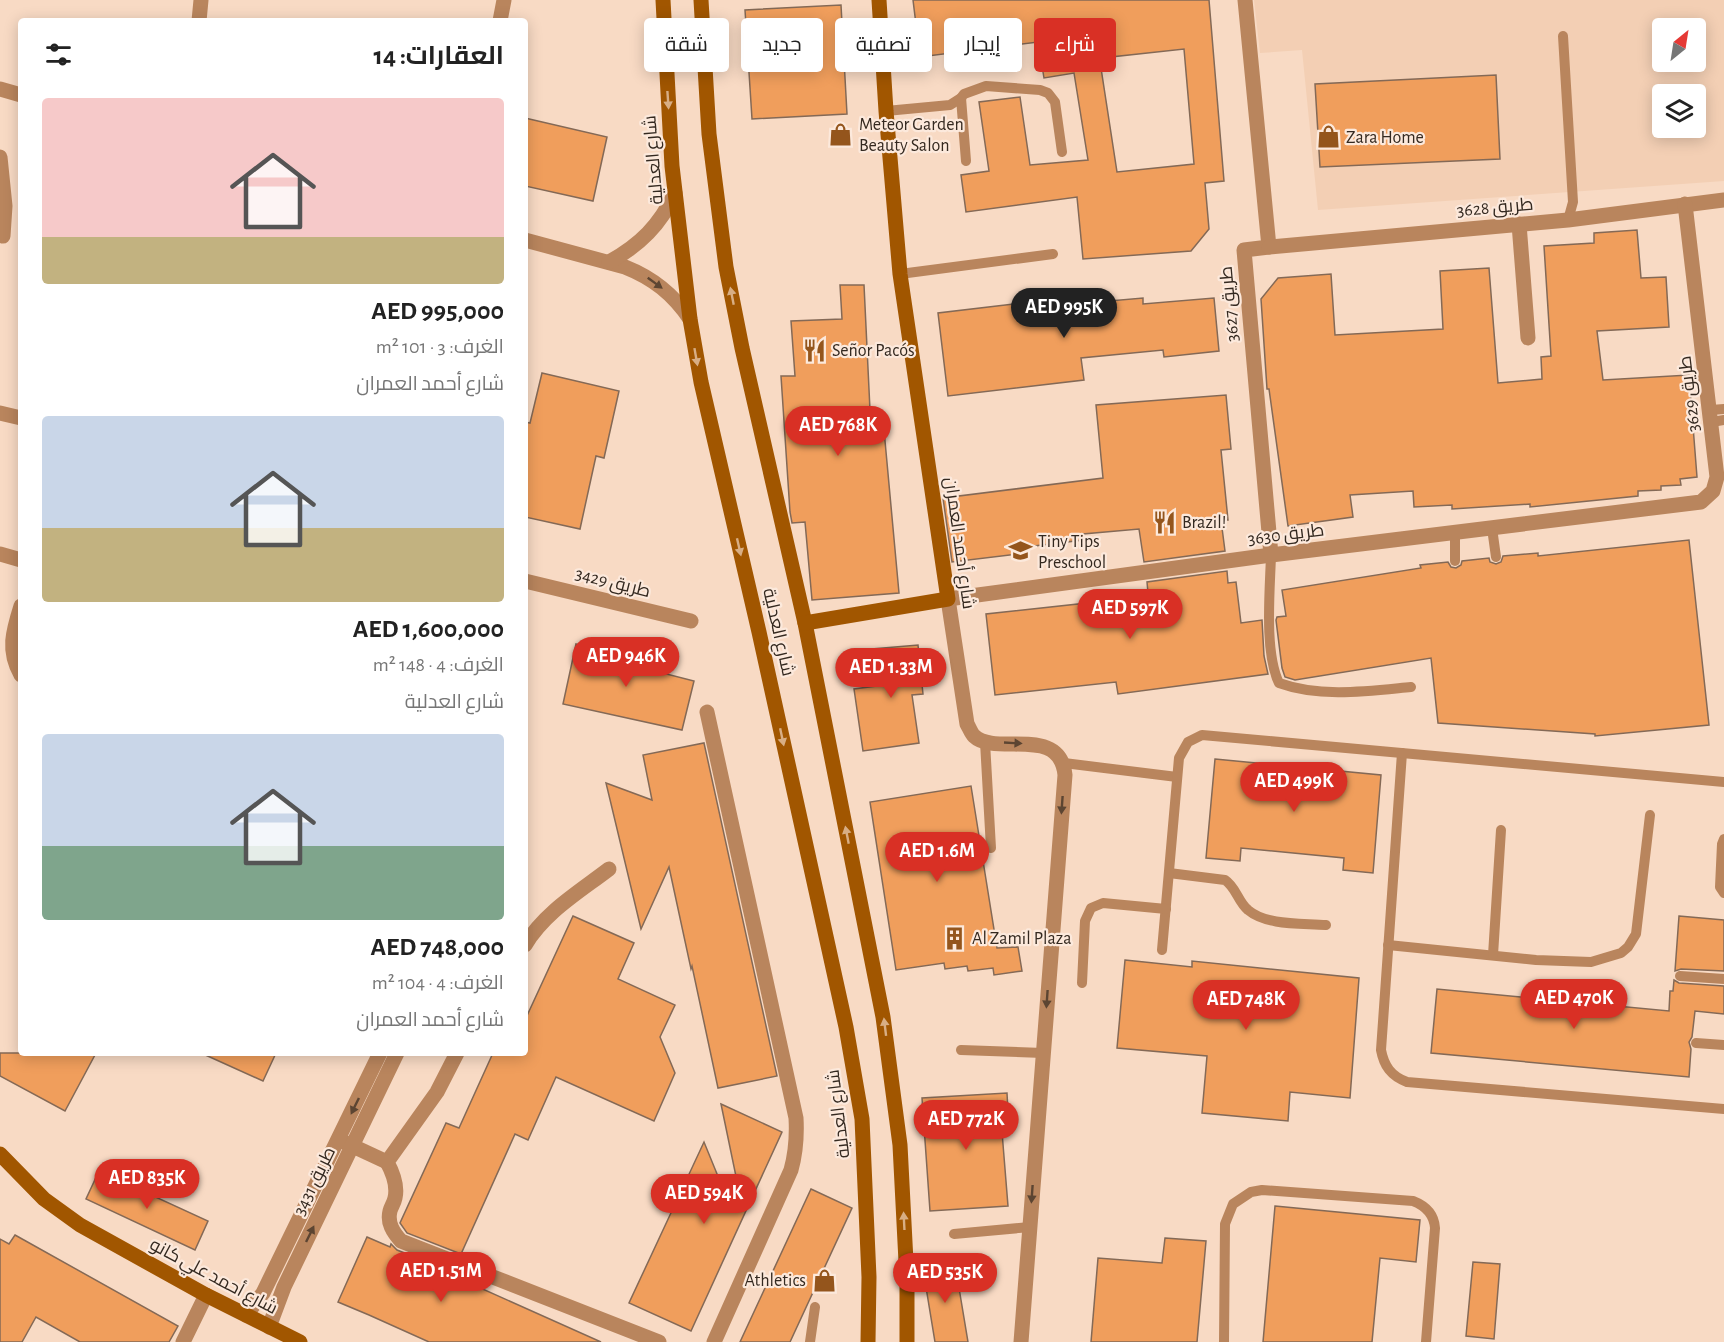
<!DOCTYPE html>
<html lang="ar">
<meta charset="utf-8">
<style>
:root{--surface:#fff;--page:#f2f2f2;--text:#222;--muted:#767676;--accent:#d93025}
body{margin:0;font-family:"Alegreya Sans",Cairo,sans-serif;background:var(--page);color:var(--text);direction:rtl;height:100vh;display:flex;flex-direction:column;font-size:22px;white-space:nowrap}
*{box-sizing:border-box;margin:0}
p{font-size:20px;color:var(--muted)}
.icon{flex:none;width:33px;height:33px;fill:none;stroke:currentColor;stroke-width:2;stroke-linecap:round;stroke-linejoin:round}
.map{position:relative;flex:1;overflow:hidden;direction:ltr}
.side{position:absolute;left:18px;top:18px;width:510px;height:1038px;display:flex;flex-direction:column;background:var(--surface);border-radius:6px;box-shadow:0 3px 15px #0003;direction:rtl}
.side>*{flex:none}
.guide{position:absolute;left:546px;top:18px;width:570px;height:54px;direction:rtl;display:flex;gap:12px}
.needle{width:39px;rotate:30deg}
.tools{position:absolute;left:1652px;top:18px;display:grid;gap:12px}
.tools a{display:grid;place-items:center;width:54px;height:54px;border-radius:6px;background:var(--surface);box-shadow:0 3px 15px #0003;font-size:30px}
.price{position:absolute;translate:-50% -51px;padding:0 14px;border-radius:21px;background:var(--accent);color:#fff;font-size:20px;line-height:39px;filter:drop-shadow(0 2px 3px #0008)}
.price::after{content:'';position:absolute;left:50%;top:36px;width:18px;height:14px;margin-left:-9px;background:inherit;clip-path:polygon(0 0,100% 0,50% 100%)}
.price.current{background:#222;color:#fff}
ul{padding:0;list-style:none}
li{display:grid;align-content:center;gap:12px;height:318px;padding:0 24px}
li span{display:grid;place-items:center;height:186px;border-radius:6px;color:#555}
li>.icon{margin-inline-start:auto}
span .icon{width:108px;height:108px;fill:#fffc;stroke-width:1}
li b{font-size:26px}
h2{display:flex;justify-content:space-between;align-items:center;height:72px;padding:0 24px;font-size:26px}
.tag{padding:0 21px;border-radius:6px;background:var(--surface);box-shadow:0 3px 15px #0003;font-size:21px;line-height:54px}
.tag.current{background:var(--accent);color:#fff}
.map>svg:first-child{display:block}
.built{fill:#f3cfb4;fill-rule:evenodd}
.building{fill:#f09e5c;stroke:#846956;stroke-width:1.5;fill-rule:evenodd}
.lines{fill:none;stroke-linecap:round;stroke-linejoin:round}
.lane{stroke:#b9855d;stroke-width:10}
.street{stroke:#b9855d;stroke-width:15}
.secondary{stroke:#a15600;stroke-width:15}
.oneway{fill:#d8ae84}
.oneway2{fill:#5c4532}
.labels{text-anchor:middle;stroke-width:4.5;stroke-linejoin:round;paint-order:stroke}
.poi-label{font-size:18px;fill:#342920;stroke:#fce9dc;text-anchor:start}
.street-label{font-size:18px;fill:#342920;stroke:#fce9dc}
</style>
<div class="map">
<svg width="1724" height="1342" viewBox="0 0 1724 1342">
<rect width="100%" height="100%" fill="#f8dac4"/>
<path class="built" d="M1254,0H1724V181L1318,210L1302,50L1260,53ZM1662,28H1695V62H1662ZM1662,94H1695V128H1662Z"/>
<g class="building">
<path d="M913,0H1209L1224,181L1205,183L1209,229L1191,251L1083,259L1077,197L966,212L961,175L989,171L979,102L1020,97L1030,165L1088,160L1074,73L1044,78L1038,42L920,57ZM1184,49L1194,164L1117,172L1101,68L1112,66L1111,57Z"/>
<polygon points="841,5 847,114 752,119 745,10"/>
<polygon points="1496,75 1500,159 1320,167 1315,84"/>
<polygon points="525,118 607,137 593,201 525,186"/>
<polygon points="1637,230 1641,278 1666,277 1669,327 1597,331 1603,380 1689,375 1697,477 1680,479 1681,485 1661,486 1661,490 1638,491 1638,496 1530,507 1530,504 1452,509 1452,505 1414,507 1413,491 1350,495 1353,517 1288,526 1269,389 1267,389 1261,299 1278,278 1331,274 1335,335 1443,329 1440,271 1489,268 1498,383 1542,379 1541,357 1551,356 1544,246 1594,243 1594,233"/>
<polygon points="840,285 864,285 871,431 884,430 899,593 812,600 805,522 792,523 790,512 781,376 795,376 791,321 842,319"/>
<polygon points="1074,297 1075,304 1143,298 1143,304 1214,298 1219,351 1164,357 1163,350 1081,358 1084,380 948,396 938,313"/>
<polygon points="542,373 619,391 604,458 596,456 580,529 525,517 525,422 530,423"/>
<polygon points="1226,395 1231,449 1221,450 1228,520 1221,520 1225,551 1144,562 1139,529 1083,534 1083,540 1018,548 1019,554 952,562 943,498 1103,478 1096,405"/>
<polygon points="1689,540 1709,725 1595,736 1595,734 1438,723 1431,658 1295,680 1285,677 1282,668 1276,620 1277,617 1286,616 1282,590 1421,568 1420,565 1448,562 1451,567 1456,568 1461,565 1462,561 1489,558 1490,562 1496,564 1501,562 1503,556 1538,553 1538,556"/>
<polygon points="1227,571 1228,583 1236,582 1241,623 1262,620 1264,656 1268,674 1118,694 1116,682 995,695 986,614 1105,601 1104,599 1148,593 1147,582"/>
<polygon points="576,644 645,660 643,668 694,681 682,730 563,704"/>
<polygon points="918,645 923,694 912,695 919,743 863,751 854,689 876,686 872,649"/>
<polygon points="704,743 777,1076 718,1088 692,966 691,969 669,867 641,929 606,783 652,800 643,755"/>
<polygon points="1215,759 1381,775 1373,873 1343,870 1344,858 1241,848 1240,861 1206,858"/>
<polygon points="971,786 997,948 1018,947 1022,971 994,975 993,968 968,971 967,966 945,969 944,963 896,970 870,802"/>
<polygon points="573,916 634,943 618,979 675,1005 660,1037 675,1073 654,1121 556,1077 528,1140 515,1134 461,1254 407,1233 400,1223 446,1123 459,1128 493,1053 525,1053 525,1020"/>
<polygon points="1679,916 1724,920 1724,971 1681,969 1675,971"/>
<polygon points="1125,960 1192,967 1192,961 1359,978 1350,1098 1290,1092 1288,1121 1202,1113 1207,1056 1117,1048"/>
<polygon points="1674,980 1679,983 1724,986 1724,1014 1695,1011 1692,1037 1689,1042 1691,1049 1689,1077 1431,1053 1437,989 1669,1011 1670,991 1673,991"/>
<polygon points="0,1053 96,1053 65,1111 0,1076"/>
<polygon points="201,1053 276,1053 263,1081"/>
<polygon points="1007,1093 1009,1131 1002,1132 1008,1206 930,1211 922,1098"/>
<polygon points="721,1104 782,1132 691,1331 629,1303 704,1142 724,1191 738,1186"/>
<polygon points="99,1171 208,1221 195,1250 86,1199"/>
<polygon points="811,1189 852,1208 790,1342 740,1342"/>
<polygon points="1275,1206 1420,1220 1416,1262 1380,1258 1372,1342 1263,1342"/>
<polygon points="15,1235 178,1326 169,1342 80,1342 36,1317 22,1342 0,1342 0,1239 9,1244"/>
<polygon points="367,1237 390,1247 391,1244 397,1250 453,1272 451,1274 458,1278 601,1342 429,1342 369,1315 338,1302"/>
<polygon points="1165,1238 1206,1241 1197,1342 1091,1342 1098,1258 1162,1263"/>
<polygon points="1473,1262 1500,1264 1494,1339 1466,1336"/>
<polygon points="955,1264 968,1342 935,1342 923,1269"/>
</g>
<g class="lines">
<g class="lane">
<polyline points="1563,36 1573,202 1568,220"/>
<polyline points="961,98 966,161"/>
<polyline points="886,111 950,105 961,98 964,94 986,86 1040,90 1048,93 1055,102 1062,152"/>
<polyline points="900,274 1053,254"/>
<polyline points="1711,410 1724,409"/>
<polyline points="1712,422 1724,420"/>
<polyline points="1492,528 1496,557"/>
<polyline points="1455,532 1455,561"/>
<path d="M1271,555C1270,590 1264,652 1279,683C1320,698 1369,691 1411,687"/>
<polyline points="985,742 991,848"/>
<path d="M1402,753L1381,1050C1384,1066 1391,1076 1407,1082L1724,1109"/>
<polyline points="1064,763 1177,777"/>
<polyline points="1724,839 1722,844 1720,887 1724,893"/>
<path d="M1169,873L1225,880C1236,887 1238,902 1248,910C1267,926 1302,923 1326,925"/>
<polyline points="1388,945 1536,960 1591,962 1621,953 1628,947 1636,934 1650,815"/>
<polyline points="1162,950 1179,758 1188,742 1202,735 1724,782"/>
<polyline points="1493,955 1501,830"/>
<polyline points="1680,976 1724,979"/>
<polyline points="1082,983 1085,921 1091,908 1103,903 1166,909"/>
<polyline points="1696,1043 1724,1045"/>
<polyline points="961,1050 1043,1053"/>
<polyline points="954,1234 1030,1227"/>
<polyline points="810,1342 815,1307"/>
<path d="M1224,1342L1225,1224L1233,1204L1251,1192L1262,1190L1413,1201C1426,1206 1434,1214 1435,1228L1426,1342"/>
</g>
<g class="street">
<polyline points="1245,0 1269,247 1244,250 1271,555"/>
<polyline points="199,21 201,0"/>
<polyline points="500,21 504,0"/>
<polyline points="0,89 21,95"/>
<polyline points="0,157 5,206 3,236"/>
<polyline points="1519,224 1528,338"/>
<path d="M525,240L625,267C653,278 673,294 690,319"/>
<polyline points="1269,247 1568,220 1724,200"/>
<path d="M609,262C640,245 660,225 675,193"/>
<polyline points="0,413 21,418"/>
<polyline points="0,554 21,560"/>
<polyline points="525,581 691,621"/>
<path d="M21,606C13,631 7,651 21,675"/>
<path d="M707,712L796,1118C797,1136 796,1152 791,1170L714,1342"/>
<path d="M525,945C545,912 579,892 609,869"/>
<path d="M457,1053L437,1092L387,1162C393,1173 398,1185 395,1198C394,1203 391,1207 390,1211C387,1223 393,1232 401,1241L659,1342"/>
<polyline points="344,1142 387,1162"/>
<polyline points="246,1315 263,1293 380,1053"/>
<polyline points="269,1327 284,1287 397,1053"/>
<polyline points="183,1342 206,1295"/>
<path d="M1021,1342L1065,775C1060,724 996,757 974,736C971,733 969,727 967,724L948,599L1271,555L1701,502L1713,491L1717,477L1685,204"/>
</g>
<g class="secondary">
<polyline points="663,0 672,166 690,319 701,382 759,632 846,1027 862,1119 869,1277 868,1342"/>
<polyline points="701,0 709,134 726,267 742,348 805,623 883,1017 900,1145 907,1281 907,1342"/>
<polyline points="805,623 948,599 900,274 886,111 879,0"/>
<polyline points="0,1154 44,1199 80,1225 206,1295 300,1342"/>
</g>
</g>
<defs><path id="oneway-solid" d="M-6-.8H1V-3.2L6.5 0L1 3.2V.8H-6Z" transform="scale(1.5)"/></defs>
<g class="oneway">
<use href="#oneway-solid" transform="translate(668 100) rotate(86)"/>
<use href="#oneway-solid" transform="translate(732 296) rotate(-101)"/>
<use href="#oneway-solid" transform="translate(696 357) rotate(80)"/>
<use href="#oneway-solid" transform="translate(739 547) rotate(77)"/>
<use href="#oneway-solid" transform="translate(782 737) rotate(78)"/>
<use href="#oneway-solid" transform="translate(847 835) rotate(-101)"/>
<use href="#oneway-solid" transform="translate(885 1027) rotate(-97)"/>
<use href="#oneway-solid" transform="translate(904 1221) rotate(-93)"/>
</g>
<g class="oneway2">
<use href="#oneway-solid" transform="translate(655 283) rotate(36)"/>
<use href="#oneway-solid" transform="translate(1013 743) rotate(3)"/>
<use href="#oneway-solid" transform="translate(1062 805) rotate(94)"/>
<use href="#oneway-solid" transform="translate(1047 999) rotate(94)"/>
<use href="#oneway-solid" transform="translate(355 1106) rotate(116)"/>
<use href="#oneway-solid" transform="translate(1032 1194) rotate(94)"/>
<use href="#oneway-solid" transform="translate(310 1234) rotate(-64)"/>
</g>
<defs>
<symbol id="shop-bare" viewBox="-9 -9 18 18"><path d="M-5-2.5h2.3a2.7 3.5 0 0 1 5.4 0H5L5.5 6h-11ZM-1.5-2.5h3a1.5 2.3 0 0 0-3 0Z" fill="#94551c" stroke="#fce9dc" stroke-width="2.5" paint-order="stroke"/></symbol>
<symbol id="restaurant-bare" viewBox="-9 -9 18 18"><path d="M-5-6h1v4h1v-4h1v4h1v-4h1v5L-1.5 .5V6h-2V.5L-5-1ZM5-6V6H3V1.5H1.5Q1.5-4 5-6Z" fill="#94551c" stroke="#fce9dc" stroke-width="2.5" paint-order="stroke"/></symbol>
<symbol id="school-bare" viewBox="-9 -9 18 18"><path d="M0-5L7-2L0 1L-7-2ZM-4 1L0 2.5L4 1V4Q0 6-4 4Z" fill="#94551c" stroke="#fce9dc" stroke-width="2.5" paint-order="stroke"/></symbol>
<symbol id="building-bare" viewBox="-9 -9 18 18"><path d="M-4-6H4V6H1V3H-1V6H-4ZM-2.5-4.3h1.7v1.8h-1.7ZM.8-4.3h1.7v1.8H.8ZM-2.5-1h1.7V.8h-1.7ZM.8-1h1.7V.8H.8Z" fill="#94551c" stroke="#fce9dc" stroke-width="2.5" paint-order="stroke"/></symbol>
</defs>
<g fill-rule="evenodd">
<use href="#shop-bare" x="824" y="118" width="33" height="33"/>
<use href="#shop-bare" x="1312" y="120" width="33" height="33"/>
<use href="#restaurant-bare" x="798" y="334" width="33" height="33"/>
<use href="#restaurant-bare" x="1148" y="506" width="33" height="33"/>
<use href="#school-bare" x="1004" y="534" width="33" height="33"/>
<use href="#building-bare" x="938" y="922" width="33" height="33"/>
<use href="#shop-bare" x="808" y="1264" width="33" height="33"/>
</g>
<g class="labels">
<g class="poi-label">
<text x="859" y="130">Meteor Garden<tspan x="859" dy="21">Beauty Salon</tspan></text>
<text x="1346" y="143">Zara Home</text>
<text x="832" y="356">Señor Pacós</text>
<text x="1182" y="528">Brazil!</text>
<text x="1038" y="547">Tiny Tips<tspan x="1038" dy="21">Preschool</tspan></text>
<text x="972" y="944">Al Zamil Plaza</text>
<text x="806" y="1286" text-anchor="end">Athletics</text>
</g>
<g class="street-label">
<text transform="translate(653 160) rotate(-95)" y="6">شارع العدلية</text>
<text transform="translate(1495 207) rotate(-5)" y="6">طريق 3628</text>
<text transform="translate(1229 304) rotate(-95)" y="6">طريق 3627</text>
<text transform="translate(1689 394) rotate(-97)" y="6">طريق 3629</text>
<text transform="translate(1286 534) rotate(-7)" y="6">طريق 3630</text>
<text transform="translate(960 543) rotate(82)" y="6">شارع أحمد العمران</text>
<text transform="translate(613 582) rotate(14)" y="6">طريق 3429</text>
<text transform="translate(779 632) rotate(77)" y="6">شارع العدلية</text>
<text transform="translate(838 1114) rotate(-97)" y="6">شارع العدلية</text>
<text transform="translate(314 1181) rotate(-64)" y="6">طريق 3431</text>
<text transform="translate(214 1276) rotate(28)" y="6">شارع أحمد علي كانو</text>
</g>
</g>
</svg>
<div class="tools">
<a><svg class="needle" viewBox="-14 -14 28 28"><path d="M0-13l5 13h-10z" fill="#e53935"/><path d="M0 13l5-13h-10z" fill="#767676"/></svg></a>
<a><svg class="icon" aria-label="layers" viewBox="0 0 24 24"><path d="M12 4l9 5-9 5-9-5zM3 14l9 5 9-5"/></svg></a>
</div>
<b class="price current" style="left:1064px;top:339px">AED 995K</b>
<b class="price" style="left:838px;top:457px">AED 768K</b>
<b class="price" style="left:1130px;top:640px">AED 597K</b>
<b class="price" style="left:626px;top:688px">AED 946K</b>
<b class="price" style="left:891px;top:699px">AED 1.33M</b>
<b class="price" style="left:1294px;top:813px">AED 499K</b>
<b class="price" style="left:937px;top:883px">AED 1.6M</b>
<b class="price" style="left:1574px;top:1030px">AED 470K</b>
<b class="price" style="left:1246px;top:1031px">AED 748K</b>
<b class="price" style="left:966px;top:1151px">AED 772K</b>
<b class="price" style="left:147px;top:1210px">AED 835K</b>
<b class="price" style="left:704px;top:1225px">AED 594K</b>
<b class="price" style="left:441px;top:1303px">AED 1.51M</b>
<b class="price" style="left:945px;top:1304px">AED 535K</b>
<div class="guide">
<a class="tag current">شراء</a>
<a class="tag">إيجار</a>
<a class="tag">تصفية</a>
<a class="tag">جديد</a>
<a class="tag">شقة</a>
</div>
<section class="side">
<h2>العقارات: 14<svg class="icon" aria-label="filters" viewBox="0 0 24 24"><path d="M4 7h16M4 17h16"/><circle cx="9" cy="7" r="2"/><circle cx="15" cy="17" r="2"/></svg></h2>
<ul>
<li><span style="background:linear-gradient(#f6c9c9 75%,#c2b280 0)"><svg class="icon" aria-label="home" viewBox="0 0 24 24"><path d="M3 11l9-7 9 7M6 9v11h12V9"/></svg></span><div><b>AED 995,000</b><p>الغرف: 3 · 101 m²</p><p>شارع أحمد العمران</p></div></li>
<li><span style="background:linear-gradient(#c9d6e8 60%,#c2b280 0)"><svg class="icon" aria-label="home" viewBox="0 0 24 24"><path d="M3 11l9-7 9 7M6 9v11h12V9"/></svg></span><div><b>AED 1,600,000</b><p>الغرف: 4 · 148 m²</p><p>شارع العدلية</p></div></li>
<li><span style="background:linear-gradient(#c9d6e8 60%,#7fa58c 0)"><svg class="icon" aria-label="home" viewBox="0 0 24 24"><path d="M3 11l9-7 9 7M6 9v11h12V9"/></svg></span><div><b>AED 748,000</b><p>الغرف: 4 · 104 m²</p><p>شارع أحمد العمران</p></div></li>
</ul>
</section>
</div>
